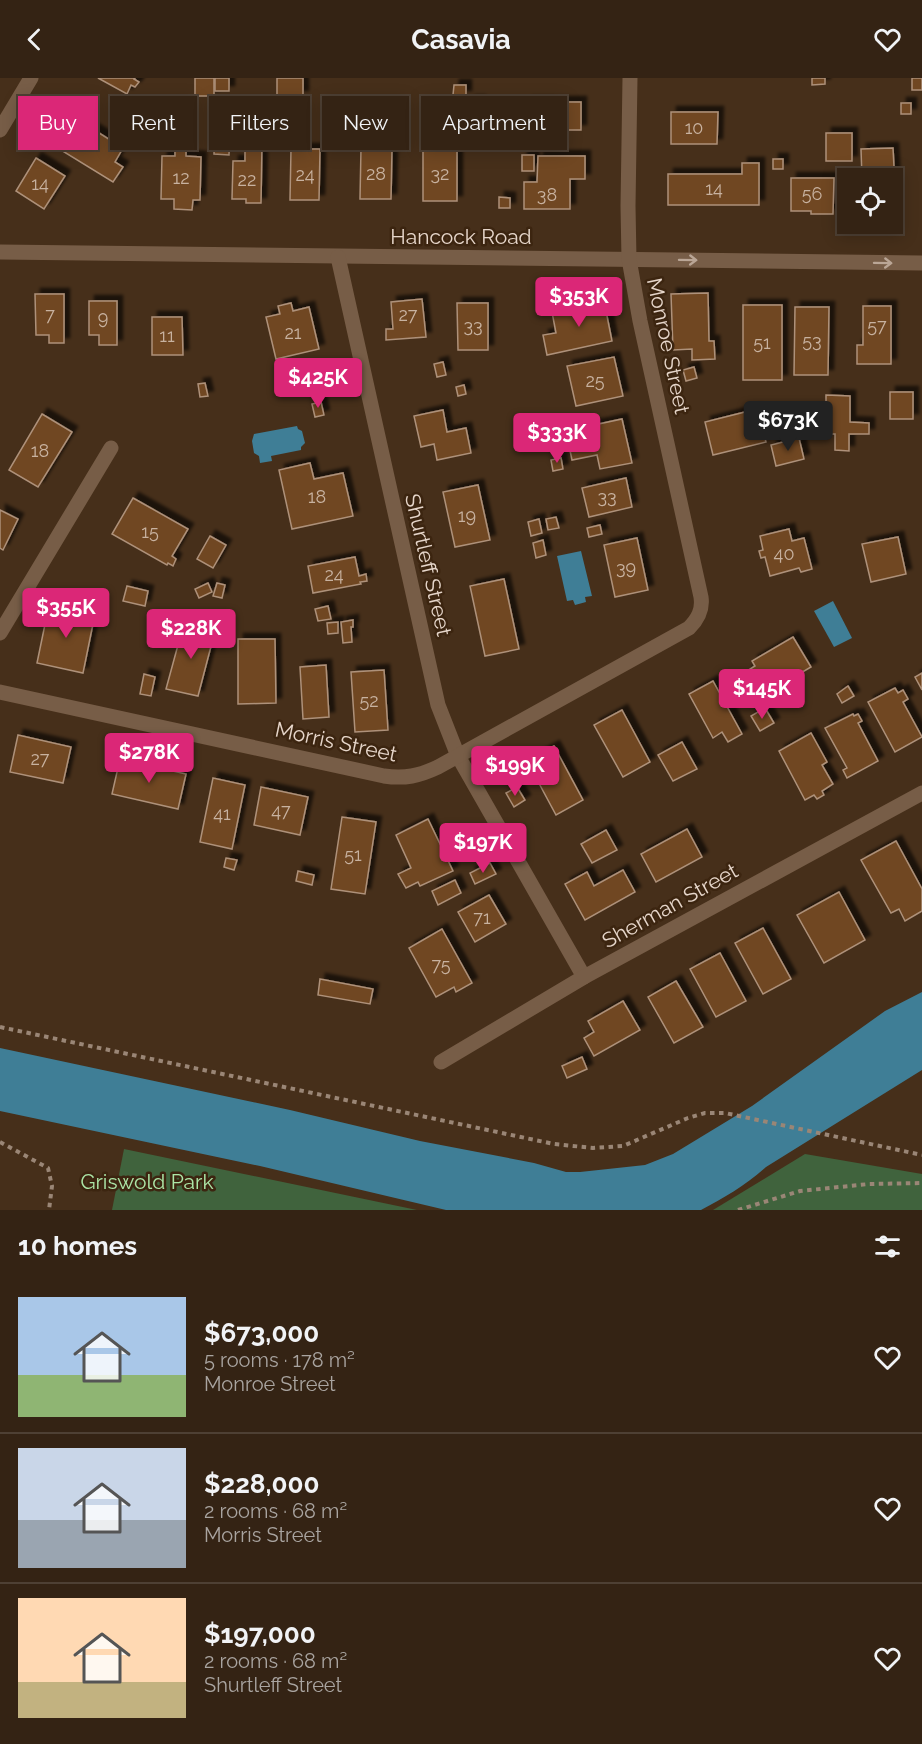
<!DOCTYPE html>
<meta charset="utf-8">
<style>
:root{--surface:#342314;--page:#3c2b1d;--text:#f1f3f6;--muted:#a9a4a0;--line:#4e4034;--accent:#db2777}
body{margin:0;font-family:Raleway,sans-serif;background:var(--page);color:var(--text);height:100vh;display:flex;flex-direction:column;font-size:22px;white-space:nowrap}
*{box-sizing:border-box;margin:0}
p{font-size:20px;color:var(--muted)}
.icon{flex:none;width:33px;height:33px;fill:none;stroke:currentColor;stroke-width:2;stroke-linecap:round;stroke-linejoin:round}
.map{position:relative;height:1132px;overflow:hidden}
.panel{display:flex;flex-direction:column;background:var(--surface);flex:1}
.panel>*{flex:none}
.hud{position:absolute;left:18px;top:18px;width:600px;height:54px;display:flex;gap:12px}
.controls{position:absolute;left:837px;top:90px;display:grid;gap:12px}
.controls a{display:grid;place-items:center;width:66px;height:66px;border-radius:0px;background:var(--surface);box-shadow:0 3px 15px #0003,0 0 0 2px var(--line);font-size:30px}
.price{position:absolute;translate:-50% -51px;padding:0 14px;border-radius:6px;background:var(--accent);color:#fff;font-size:20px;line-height:39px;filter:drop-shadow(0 2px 3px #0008)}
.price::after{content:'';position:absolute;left:50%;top:36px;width:18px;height:14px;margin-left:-9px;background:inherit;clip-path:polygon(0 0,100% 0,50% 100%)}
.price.current{background:#222;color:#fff}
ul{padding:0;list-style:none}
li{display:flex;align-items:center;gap:18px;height:150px;padding:0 18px}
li+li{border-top:2px solid var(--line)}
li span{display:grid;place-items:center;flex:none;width:168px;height:120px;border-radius:0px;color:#555}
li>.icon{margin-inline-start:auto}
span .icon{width:72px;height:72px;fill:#fffc;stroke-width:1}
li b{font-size:26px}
h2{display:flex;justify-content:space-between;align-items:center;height:72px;padding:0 18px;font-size:26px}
.chip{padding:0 21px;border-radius:0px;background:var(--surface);box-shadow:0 3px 15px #0003,0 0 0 2px var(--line);font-size:21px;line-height:54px}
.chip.current{background:var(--accent);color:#fff}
header{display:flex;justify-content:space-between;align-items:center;height:78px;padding:0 18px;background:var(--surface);font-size:27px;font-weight:700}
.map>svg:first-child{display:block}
.green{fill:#40633d}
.water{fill:#3f7e96}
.building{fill:#6f4722;stroke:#ae917a;stroke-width:1.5;filter:url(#shadow)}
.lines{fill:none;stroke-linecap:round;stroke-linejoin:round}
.path{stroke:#9a8676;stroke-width:4;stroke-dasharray:4.5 4.5;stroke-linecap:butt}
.minor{stroke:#775d47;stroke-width:15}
.oneway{stroke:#baa696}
.labels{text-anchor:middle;stroke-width:5;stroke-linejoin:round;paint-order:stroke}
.number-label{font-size:18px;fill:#c8b2a0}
.street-label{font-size:21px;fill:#e6d6ca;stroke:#3c2510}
.park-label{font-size:21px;fill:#ace6a7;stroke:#3c2510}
</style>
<header><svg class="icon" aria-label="back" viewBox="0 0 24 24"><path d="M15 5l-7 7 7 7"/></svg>Casavia<svg class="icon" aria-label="heart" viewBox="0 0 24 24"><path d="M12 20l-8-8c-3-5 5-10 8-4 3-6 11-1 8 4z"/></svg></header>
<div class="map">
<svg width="922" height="1132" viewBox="0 0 922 1132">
<defs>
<filter id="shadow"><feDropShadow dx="5.5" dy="-5.5" stdDeviation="1.5" flood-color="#0009"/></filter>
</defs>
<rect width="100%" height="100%" fill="#462f1a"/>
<g class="green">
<polygon points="124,1071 417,1132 112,1132"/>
<polygon points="805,1076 922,1096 922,1132 713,1132"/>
</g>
<g class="water">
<polygon points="420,31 460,32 459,53 419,52"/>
<polygon points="297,348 298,351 302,353 305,365 301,369 301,372 271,378 272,383 260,385 259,378 254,375 252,363 254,356"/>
<polygon points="581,473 592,518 585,519 586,524 575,527 573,522 567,523 557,478"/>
<polygon points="833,523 852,560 834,569 814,533"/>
<path d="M922,914V992L766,1089C746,1107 724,1120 701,1132H446L260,1088L0,1033V970L290,1032L420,1063L534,1085L566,1094H580L645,1087L673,1076L752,1028L885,933Z"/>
</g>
<g class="building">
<polygon points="98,0 135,0 134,1 139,4 135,9 131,7 127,16"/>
<rect x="195" y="0" width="19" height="18"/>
<rect x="215" y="0" width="14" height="13"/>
<rect x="277" y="0" width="26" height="18"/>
<polygon points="812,0 825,0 825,6 812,7"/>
<rect x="912" y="0" width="10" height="12"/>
<polygon points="454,7 466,7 466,18 453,17"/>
<rect x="470" y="23" width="10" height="11"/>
<polygon points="527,24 581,24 581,52 543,52 543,38 528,38"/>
<polygon points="174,25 177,54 159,55 157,26"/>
<rect x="901" y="25" width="10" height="11"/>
<polygon points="282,28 292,28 292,44 281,44"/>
<polygon points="61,31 123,70 115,84 123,89 113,104 43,61"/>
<polygon points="671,34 718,34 717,66 671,66"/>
<polygon points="215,48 230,48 229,77 214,76"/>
<rect x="826" y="55" width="26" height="28"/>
<polygon points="245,63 262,64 261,125 246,125 246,121 232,121 233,83 245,83"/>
<rect x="423" y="69" width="34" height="54"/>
<polygon points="361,70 392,71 391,121 360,121"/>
<polygon points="893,70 896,127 892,127 892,100 862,100 861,71"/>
<polygon points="291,71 320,71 319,122 290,122"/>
<polygon points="175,73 186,73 186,78 201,79 200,122 193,122 192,132 174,131 174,121 161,121 162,78 175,78"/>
<rect x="522" y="77" width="12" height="16"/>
<polygon points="538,78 585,78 585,101 570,101 570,131 524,131 524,104 537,104"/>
<polygon points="36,80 65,98 44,131 16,113"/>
<rect x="773" y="81" width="10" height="10"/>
<polygon points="742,85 759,85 759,127 668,127 668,96 742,96"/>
<polygon points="791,100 834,100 833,136 811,136 811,133 791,133"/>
<polygon points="499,119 510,120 510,130 499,130"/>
<polygon points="708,215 709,263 714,263 715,281 692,282 692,271 673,272 671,216"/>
<polygon points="35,216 64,216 64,265 49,265 49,257 36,257"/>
<polygon points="422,221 426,259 386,262 386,251 393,251 391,224"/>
<polygon points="89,223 117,223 117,267 99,267 99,257 89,257"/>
<polygon points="604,223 612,263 547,277 543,257 556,255 552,234"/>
<polygon points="291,225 293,233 309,229 319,271 276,281 266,239 280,236 278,228"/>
<polygon points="457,225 488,225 488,272 458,272"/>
<rect x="743" y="227" width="39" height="75"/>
<polygon points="863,228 891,228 891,286 857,286 857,267 863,267"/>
<polygon points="795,229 829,229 828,297 794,297"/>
<polygon points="152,239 182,239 183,277 152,277"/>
<polygon points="614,279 623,318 576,328 567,288"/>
<polygon points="443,284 446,297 437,299 434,286"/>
<polygon points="694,289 697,300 686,303 683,292"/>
<polygon points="205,305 208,318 200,319 198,306"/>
<polygon points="464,307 466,316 458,318 456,309"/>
<rect x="890" y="314" width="23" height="27"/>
<polygon points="826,317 850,318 850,344 869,345 869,356 849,356 849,373 835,372 835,356 826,356"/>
<polygon points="321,324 324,337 315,339 312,326"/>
<polygon points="757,331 766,364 713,377 705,344"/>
<polygon points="443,332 447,354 466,350 471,375 437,382 434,366 421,369 414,338"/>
<polygon points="42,336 72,354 38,409 9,392"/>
<polygon points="622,341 632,385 600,391 597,377 572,382 566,353"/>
<polygon points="799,360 804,381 776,388 771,367"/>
<polygon points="561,380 563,391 553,393 551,382"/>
<polygon points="310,385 314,401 343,395 353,438 292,451 279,392"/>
<polygon points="626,400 632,429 589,439 582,410"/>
<polygon points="478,407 490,462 455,469 443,414"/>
<polygon points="133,420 188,451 172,478 176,481 173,488 168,485 167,487 112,456"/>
<polygon points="0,432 18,441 3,472 0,470"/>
<polygon points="556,439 559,450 548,452 546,441"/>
<polygon points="539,441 542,455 531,458 528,444"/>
<polygon points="600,447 602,456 589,459 587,450"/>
<polygon points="789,451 792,463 804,460 812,491 801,494 799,490 770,498 765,479 761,480 759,473 763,472 760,458"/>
<polygon points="210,458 226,467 213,490 197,481"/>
<polygon points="898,459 906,496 871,504 862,466"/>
<polygon points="637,460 648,512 615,519 604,467"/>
<polygon points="543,462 546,477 536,480 533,465"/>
<polygon points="355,479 359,498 366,496 367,503 360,504 361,506 313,515 308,488"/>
<polygon points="504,501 519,571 485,578 470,508"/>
<polygon points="208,505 212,514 199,520 195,511"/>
<polygon points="217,505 225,507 222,520 213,518"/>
<polygon points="127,508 148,513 145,528 123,523"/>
<polygon points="49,527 95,536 83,595 37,585"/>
<polygon points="328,528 331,541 318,543 315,531"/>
<polygon points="353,542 353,549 351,549 352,564 343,565 341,544"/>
<polygon points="338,544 338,555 328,556 327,545"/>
<polygon points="184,545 215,553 198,618 166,611"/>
<polygon points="793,559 811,589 762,618 747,593 755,588 752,583"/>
<polygon points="238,561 275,561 276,625 238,626"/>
<polygon points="326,587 329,639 303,641 300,589"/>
<polygon points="384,592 388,652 355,654 351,594"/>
<polygon points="922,595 922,612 915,599"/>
<polygon points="144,596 155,599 151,618 140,616"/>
<polygon points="713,603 742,656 728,664 722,654 713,660 689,616"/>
<polygon points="848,608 854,618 842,625 837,616"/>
<polygon points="895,610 898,615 903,612 908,621 903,624 922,659 895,674 868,624"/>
<polygon points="765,630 774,645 760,653 751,638"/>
<polygon points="622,632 650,684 623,699 594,647"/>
<polygon points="853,636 854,638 858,636 862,643 858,645 878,683 847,700 843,692 847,690 825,650"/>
<polygon points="811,655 827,684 822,687 833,706 822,713 824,717 817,721 814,717 805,722 779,673"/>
<polygon points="18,657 71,669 63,705 10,694"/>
<polygon points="682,664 697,691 673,703 658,677"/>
<polygon points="554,668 583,722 556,737 527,683"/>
<polygon points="120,681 186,696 178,731 112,716"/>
<polygon points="213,700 245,707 232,771 200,764"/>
<polygon points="261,709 308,719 300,757 254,747"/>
<polygon points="517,709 525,722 514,729 506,715"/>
<polygon points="342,739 376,744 365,816 331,811"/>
<polygon points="428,741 453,793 420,808 418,804 406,810 398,796 411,790 396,757"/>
<polygon points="687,751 702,779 656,804 641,776"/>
<polygon points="606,752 617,772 592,785 581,766"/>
<polygon points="896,763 922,811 922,833 905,843 899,831 891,835 861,782"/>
<polygon points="226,780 237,782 234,792 224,789"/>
<polygon points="490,785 496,796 475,806 470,795"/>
<polygon points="623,792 635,814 585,842 565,806 587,794 594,808"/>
<polygon points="298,793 314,797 312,807 296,803"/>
<polygon points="455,802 461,815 438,827 432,813"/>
<polygon points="839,814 865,862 824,885 797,837"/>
<polygon points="489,817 506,846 475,864 458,834"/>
<polygon points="763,850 791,901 763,916 735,865"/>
<polygon points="442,851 472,905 456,914 454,909 436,919 409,870"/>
<polygon points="720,875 746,923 716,939 690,891"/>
<polygon points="320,901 373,911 370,926 318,917"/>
<polygon points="676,903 703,949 674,965 648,919"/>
<polygon points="623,923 640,952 594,978 584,960 594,954 588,943"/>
<polygon points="582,979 587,991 567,1000 562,988"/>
</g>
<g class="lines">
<g class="path">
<polyline points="0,949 554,1066 593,1070 623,1068 688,1040 705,1035 725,1035 922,1077"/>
<polyline points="0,1064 48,1090 52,1108 49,1132"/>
<polyline points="738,1132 800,1113 869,1106 922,1105"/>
</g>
<g class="minor">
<polyline points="0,52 31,0"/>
<polyline points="0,174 922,185"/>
<polyline points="338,179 438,627 458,678 584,899"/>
<polyline points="0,555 111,370"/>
<path d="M0,614L384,698C405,701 419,698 438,689L689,550C698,541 703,532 701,519L640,243L629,181L628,128L630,0"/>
<polyline points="441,984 584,899 922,715"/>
</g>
</g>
<defs><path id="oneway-shaft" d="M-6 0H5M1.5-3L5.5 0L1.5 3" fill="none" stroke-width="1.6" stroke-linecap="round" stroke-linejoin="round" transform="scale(1.5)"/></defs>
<g class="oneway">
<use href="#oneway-shaft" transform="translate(688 182) rotate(1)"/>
<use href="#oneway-shaft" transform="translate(883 185) rotate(1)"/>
</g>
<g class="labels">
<g class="number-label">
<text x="694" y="56">10</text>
<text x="376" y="102">28</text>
<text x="440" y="102">32</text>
<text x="305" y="103">24</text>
<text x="181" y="106">12</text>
<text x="247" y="108">22</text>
<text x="40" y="112">14</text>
<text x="714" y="117">14</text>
<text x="812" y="122">56</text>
<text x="547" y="123">38</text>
<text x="50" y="243">7</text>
<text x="408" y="243">27</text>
<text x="103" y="246">9</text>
<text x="473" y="254">33</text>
<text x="877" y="254">57</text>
<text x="293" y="261">21</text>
<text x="167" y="264">11</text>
<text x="812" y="269">53</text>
<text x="762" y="271">51</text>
<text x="595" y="309">25</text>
<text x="40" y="379">18</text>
<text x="317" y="425">18</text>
<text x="607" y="425">33</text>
<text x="467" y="444">19</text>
<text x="150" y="460">15</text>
<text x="784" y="482">40</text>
<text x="626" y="496">39</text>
<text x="334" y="503">24</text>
<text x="369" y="629">52</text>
<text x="40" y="687">27</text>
<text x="281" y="739">47</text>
<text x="222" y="742">41</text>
<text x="353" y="783">51</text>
<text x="482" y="846">71</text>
<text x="441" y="893">75</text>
</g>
<g class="street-label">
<text x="461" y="166">Hancock Road</text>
<text transform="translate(668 268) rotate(78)" y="7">Monroe Street</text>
<text transform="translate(428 487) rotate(77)" y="7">Shurtleff Street</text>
<text transform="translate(336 664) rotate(12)" y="7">Morris Street</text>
<text transform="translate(670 828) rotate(-29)" y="7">Sherman Street</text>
</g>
<g class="park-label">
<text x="147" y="1111">Griswold Park</text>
</g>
</g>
</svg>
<div class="controls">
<a><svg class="icon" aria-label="locate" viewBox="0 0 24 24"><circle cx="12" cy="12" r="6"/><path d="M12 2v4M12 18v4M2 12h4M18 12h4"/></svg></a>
</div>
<b class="price" style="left:579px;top:250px">$353K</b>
<b class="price" style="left:318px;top:331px">$425K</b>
<b class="price current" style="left:788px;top:374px">$673K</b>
<b class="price" style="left:557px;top:386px">$333K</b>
<b class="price" style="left:66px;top:561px">$355K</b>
<b class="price" style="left:191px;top:582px">$228K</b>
<b class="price" style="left:762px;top:642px">$145K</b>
<b class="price" style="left:149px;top:706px">$278K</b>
<b class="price" style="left:515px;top:719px">$199K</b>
<b class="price" style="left:483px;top:796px">$197K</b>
<div class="hud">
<a class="chip current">Buy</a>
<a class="chip">Rent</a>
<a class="chip">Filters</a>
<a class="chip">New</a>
<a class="chip">Apartment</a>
</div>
</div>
<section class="panel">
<h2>10 homes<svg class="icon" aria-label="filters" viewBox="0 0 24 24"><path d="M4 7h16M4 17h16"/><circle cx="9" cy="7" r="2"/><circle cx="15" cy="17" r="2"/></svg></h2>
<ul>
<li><span style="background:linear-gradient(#a9c7e8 65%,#8fb573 0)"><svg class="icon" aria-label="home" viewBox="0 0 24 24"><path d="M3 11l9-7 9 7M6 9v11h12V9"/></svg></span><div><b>$673,000</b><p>5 rooms · 178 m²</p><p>Monroe Street</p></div><svg class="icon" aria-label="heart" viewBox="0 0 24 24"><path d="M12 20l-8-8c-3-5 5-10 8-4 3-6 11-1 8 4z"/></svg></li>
<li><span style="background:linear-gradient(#c9d6e8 60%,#9aa5b1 0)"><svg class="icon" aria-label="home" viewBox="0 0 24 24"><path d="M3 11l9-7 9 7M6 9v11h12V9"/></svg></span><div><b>$228,000</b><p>2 rooms · 68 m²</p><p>Morris Street</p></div><svg class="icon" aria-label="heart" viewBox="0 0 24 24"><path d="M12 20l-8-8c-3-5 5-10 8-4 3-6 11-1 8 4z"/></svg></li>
<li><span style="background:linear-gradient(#ffd9b3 70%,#c2b280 0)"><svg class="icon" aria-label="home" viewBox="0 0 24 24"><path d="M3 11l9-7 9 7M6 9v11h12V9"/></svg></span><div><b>$197,000</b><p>2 rooms · 68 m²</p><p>Shurtleff Street</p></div><svg class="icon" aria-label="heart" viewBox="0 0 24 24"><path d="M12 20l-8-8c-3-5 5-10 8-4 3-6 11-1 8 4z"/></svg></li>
</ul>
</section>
